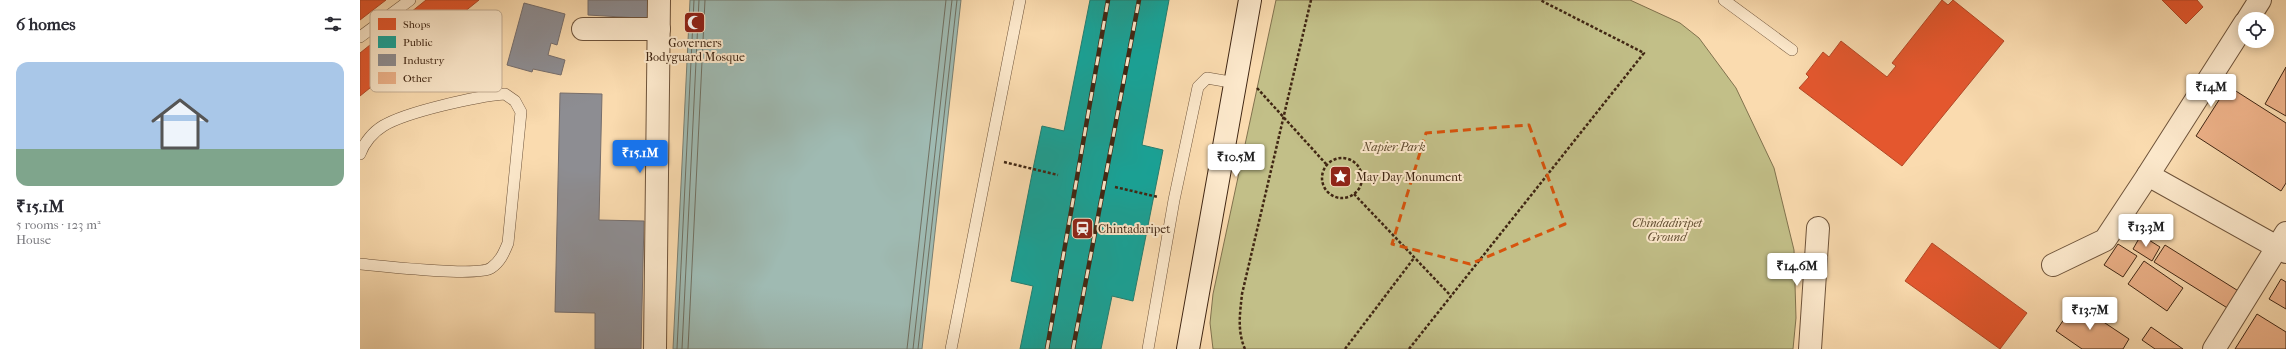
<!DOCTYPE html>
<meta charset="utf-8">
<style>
:root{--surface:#fff;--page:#f2f2f3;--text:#2b2b33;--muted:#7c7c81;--line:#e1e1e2;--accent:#1a73e8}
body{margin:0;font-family:"IM FELL French Canon",serif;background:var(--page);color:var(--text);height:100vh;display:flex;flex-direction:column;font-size:15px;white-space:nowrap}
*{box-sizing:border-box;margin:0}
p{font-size:13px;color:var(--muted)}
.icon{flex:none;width:22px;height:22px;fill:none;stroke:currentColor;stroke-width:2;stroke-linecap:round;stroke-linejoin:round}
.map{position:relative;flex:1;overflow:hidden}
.panel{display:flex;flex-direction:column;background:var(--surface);width:360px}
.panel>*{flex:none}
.tools{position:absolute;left:1878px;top:12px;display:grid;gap:8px}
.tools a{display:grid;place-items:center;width:36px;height:36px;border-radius:50%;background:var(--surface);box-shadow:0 2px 10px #0003;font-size:20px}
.price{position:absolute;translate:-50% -34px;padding:0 9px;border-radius:4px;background:#fff;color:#222;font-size:13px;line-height:26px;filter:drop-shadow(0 1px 2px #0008)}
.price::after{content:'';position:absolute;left:50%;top:24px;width:12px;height:9px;margin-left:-6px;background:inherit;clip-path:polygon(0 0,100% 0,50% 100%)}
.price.on{background:var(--accent);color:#fff}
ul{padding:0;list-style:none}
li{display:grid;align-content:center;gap:8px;height:212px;padding:0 16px}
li+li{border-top:1px solid var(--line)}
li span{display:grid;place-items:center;height:124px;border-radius:12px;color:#555}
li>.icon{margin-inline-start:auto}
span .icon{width:72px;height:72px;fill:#fffc;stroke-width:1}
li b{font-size:17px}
h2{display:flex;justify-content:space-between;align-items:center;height:48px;padding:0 16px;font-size:17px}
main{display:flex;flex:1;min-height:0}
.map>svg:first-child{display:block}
.green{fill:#c2bf88;stroke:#81724e}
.water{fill:#9fbab2;stroke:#797f72}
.shops{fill:#e4572e;stroke:#b34826}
.public{fill:#17a398;stroke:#237e70}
.industry{fill:#8d8d92;stroke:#766e6c}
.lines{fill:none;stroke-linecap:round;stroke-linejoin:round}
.shore{stroke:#707062;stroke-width:1}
.building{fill:#edb188;stroke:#402613}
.service-casing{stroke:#6e533a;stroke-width:12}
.minor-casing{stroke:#6e533a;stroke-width:24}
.secondary-casing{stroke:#402613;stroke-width:24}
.path{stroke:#402613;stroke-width:2.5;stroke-dasharray:3 2;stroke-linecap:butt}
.service{stroke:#fce8cb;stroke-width:11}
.minor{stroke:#fce8cb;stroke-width:22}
.secondary{stroke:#fce8cb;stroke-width:22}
.rail-casing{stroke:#402613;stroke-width:4.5}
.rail{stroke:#fce8cb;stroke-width:3;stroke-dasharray:9;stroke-linecap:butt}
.marked{fill:none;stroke:#d7540d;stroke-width:3;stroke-dasharray:8 5;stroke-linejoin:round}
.labels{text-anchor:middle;stroke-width:4;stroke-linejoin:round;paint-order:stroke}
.poi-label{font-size:12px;fill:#402613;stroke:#fce8cb;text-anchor:start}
.park-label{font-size:12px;font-style:italic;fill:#604c30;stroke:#fce8cb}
.key{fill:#fce8cb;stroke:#c4ae94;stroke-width:1}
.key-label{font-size:11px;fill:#402613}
</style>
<main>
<section class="panel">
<h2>6 homes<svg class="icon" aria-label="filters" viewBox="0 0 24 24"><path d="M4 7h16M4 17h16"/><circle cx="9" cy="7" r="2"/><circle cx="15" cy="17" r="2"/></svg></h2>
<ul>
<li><span style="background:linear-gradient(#a9c7e8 70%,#7fa58c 0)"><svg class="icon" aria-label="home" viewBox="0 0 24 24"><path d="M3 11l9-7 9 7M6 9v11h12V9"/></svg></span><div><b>₹15.1M</b><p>5 rooms · 123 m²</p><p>House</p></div></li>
</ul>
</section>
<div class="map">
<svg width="1926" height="349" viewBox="0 0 1926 349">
<rect width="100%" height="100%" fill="#fadbaf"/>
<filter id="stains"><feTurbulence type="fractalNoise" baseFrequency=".005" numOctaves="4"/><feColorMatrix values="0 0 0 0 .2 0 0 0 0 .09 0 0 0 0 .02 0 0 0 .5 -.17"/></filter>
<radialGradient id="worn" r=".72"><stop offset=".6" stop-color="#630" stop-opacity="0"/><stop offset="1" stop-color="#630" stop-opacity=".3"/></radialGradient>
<polygon class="green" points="916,0 1270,0 1320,23 1339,38 1376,88 1414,168 1434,250 1436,318 1433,349 853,349 850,323 853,294"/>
<polygon class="water" points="330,0 601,0 562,349 313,349"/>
<g class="shops">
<polygon points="0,0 26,0 0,20"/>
<polygon points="66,0 119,0 0,96 0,53"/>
<polygon points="1582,0 1588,5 1593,0 1644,41 1542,166 1439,88 1449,77 1446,74 1463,52 1469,57 1481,41 1527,77 1536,66 1532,63"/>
<polygon points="1802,0 1837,0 1843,7 1826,24"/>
<polygon points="1572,243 1667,313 1640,349 1545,281"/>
</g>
<polygon class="public" points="730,0 809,0 782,145 803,150 773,301 752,296 741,349 660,349 673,286 651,281 673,169 682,126 704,131"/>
<g class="industry">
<polygon points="228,0 296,0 295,19 228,15"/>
<polygon points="164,3 205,14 197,45 191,43 188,55 205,60 201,75 173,69 172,72 147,65"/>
<polygon points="200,93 242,94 239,220 284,221 281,349 235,349 235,313 195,312"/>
</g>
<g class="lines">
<g class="shore">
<polyline points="317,349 334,0"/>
<polyline points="322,349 339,0"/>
<polyline points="328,349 345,0"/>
<polyline points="547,349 586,0"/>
<polyline points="553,349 592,0"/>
<polyline points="558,349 597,0"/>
</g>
</g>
<g class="building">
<polygon points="1926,67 1926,116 1905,104"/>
<polygon points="1868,86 1926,123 1926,183 1921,191 1836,136"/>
<polygon points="1781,235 1800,247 1792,261 1773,249"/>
<polygon points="1758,244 1777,256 1763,277 1744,265"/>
<polygon points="1805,245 1880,292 1869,309 1794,262"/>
<polygon points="1784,261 1823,288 1807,311 1768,284"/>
<polygon points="1921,279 1926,282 1926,309 1909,299"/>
<polygon points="1715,303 1769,339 1763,349 1722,349 1696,331"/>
<polygon points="1897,314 1926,332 1926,349 1875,349"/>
<polygon points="1791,327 1823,349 1795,349 1782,340"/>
</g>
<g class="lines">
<defs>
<g id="service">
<polyline points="1364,0 1432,50"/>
<polyline points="0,37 50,0"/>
<path d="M0,154C4,143 13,132 23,126C46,112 117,96 145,94L155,101L161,112L148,243C144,253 140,262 131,268C118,277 21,266 0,264"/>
<polyline points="591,349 660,0"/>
<polyline points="788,349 814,200 838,87 847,78 876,83"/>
</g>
<g id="minor">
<polyline points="1888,19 1900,0"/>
<polyline points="223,29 299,29"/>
<polyline points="1788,175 1885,23"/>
<polyline points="1693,265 1745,240 1788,175 1926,252"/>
<polyline points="295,349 299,0"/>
<polyline points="1450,349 1458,228"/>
<polyline points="1854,349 1926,233"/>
</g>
<polyline id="secondary" points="828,349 890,0"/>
</defs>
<use href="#service" class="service-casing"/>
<use href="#minor" class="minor-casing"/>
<use href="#secondary" class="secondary-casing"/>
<g class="path">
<polyline points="897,88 967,165"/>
<circle cx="982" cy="178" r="20"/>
<polyline points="644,162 698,175"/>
<polyline points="755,187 798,197"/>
<polyline points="994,194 1091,296"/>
<path d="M885,349C877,331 880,313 882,294L951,0"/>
<polyline points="985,349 1054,258"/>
<polyline points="1049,349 1284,53 1180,0"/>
</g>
<use href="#service" class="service"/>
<use href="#minor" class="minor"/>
<use href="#secondary" class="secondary"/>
<defs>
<g id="rail">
<polyline points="687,349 748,0"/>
<polyline points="713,349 779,0"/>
</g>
</defs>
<use href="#rail" class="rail-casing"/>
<use href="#rail" class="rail"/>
</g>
<path class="marked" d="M1169,125L1205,224L1110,264L1032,244L1066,133Z"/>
<defs>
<symbol id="mosque-square" viewBox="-11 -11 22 22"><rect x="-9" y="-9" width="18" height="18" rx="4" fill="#8f2418" stroke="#fce8cb"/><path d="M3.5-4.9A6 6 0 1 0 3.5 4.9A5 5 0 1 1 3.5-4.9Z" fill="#fff"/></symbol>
<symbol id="sight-square" viewBox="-11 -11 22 22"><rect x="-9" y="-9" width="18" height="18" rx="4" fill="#8f2418" stroke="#fce8cb"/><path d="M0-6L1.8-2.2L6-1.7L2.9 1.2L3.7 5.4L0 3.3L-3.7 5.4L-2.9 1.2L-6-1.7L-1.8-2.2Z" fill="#fff"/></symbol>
<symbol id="station-square" viewBox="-11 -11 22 22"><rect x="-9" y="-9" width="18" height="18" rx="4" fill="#8f2418" stroke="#fce8cb"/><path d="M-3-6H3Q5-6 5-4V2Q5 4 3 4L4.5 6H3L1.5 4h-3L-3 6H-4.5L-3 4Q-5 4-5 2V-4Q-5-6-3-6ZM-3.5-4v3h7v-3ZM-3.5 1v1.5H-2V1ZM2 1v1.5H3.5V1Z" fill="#fff"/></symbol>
</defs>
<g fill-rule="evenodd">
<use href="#mosque-square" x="322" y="10" width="25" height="25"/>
<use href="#sight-square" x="968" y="164" width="25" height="25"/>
<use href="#station-square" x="710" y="216" width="25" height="25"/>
</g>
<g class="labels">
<g class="poi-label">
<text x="335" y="47" text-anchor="middle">Governers<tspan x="335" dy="14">Bodyguard Mosque</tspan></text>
<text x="996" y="181">May Day Monument</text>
<text x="738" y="233">Chintadaripet</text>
</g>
<g class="park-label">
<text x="1034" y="151">Napier Park</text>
<text x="1307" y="227">Chindadiripet<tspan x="1307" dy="14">Ground</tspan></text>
</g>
</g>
<rect x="10" y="10" width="132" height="82" rx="6" class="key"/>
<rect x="18" y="18" width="18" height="12" fill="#e4572e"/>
<rect x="18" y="36" width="18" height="12" fill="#17a398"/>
<rect x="18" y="54" width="18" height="12" fill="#8d8d92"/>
<rect x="18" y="72" width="18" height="12" fill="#edb188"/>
<g class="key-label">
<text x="43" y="28">Shops</text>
<text x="43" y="46">Public</text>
<text x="43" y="64">Industry</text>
<text x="43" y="82">Other</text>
</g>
<rect width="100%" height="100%" filter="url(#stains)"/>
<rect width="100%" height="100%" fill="url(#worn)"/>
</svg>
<div class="tools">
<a><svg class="icon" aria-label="locate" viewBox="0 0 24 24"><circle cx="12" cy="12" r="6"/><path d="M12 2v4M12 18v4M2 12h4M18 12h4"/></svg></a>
</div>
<b class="price" style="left:1851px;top:108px">₹14M</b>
<b class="price on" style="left:280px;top:174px">₹15.1M</b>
<b class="price" style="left:876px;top:178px">₹10.5M</b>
<b class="price" style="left:1786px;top:248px">₹13.3M</b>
<b class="price" style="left:1437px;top:287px">₹14.6M</b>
<b class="price" style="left:1730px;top:331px">₹13.7M</b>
</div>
</main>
